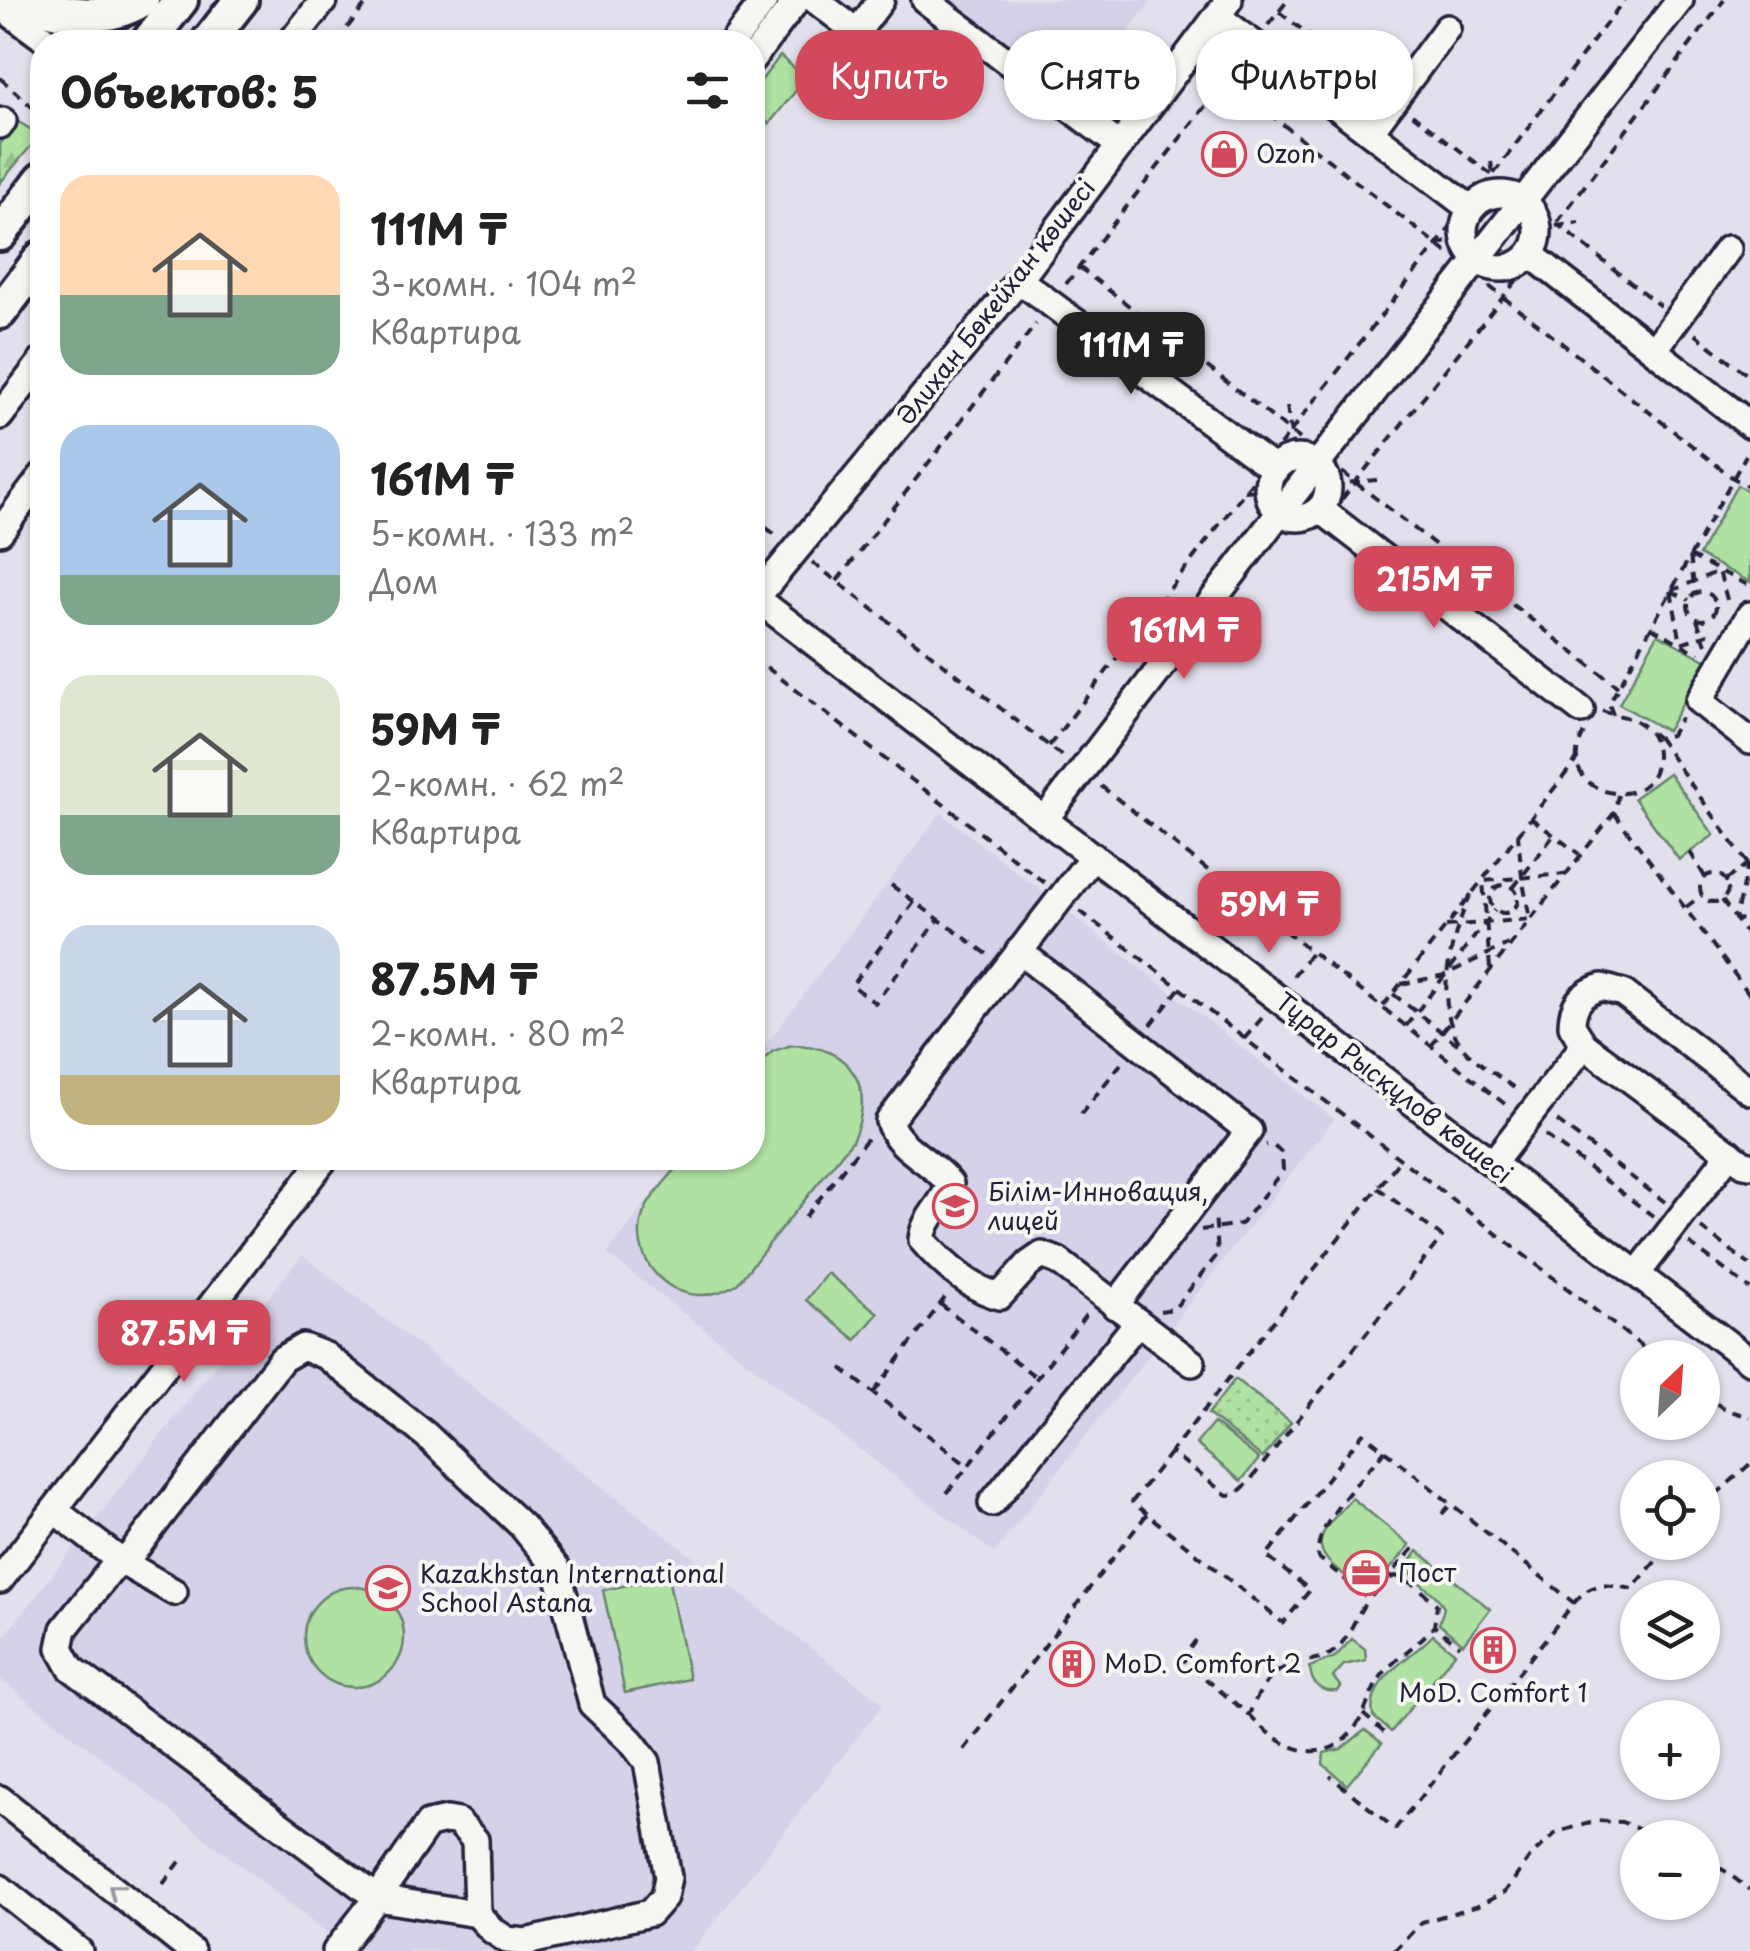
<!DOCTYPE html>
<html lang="ru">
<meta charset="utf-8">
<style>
:root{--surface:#fff;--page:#f6f6f6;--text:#222;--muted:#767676;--accent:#d1495b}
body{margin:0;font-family:"Playpen Sans",sans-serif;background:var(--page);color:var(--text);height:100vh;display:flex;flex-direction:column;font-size:38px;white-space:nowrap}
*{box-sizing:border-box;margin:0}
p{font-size:32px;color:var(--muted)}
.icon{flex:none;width:55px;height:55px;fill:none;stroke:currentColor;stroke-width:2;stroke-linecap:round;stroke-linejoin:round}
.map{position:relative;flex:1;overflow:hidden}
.panel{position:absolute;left:30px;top:30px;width:735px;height:1140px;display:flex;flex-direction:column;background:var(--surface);border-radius:40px;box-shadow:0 2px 8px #0004}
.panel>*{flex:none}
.top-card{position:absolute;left:795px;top:30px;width:805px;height:90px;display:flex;gap:20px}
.needle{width:65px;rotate:25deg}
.buttons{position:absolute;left:1620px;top:1340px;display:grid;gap:20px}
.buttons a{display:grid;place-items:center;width:100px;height:100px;border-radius:50%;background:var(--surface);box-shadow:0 2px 8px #0004;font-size:50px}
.price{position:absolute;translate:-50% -85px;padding:0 22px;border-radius:20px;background:var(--accent);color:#fff;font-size:32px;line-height:65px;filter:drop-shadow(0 2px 5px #0008)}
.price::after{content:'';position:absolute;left:50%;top:60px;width:30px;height:22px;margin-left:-15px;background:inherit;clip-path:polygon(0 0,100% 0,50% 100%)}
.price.active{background:#222;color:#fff}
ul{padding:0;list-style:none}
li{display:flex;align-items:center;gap:30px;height:250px;padding:0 30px}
li span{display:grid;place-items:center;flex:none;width:280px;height:200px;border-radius:30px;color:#555}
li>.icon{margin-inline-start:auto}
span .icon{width:120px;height:120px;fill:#fffc;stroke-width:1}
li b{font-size:42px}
h2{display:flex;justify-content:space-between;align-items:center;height:120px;padding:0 30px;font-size:42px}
.pill{padding:0 35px;border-radius:40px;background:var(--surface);box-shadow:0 2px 8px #0004;font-size:35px;line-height:90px}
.pill.active{background:var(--accent);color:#fff}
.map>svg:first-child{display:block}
.built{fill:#d4d1e8}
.green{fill:#afe1a2;stroke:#68826e;stroke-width:2.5}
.forest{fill:url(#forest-firs);stroke:#68826e;stroke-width:2.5}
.park{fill:url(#park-dots);stroke:#68826e;stroke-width:2.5}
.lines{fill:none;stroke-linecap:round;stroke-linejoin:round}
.minor-casing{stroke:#22223b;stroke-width:32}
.major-casing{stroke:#22223b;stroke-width:40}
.path{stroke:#22223b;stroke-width:4;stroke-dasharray:10 8;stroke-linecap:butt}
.minor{stroke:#f6f6f2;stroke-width:25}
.major{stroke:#f6f6f2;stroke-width:32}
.oneway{stroke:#9797a0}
.labels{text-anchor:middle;stroke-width:8;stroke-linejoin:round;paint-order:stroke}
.poi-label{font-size:25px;fill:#22223b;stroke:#f6f6f2;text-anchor:start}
.street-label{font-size:25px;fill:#22223b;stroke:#f6f6f2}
</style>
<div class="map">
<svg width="1750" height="1951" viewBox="0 0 1750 1951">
<defs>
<pattern id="forest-firs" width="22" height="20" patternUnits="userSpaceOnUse" patternTransform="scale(2.5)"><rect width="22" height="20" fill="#afe1a2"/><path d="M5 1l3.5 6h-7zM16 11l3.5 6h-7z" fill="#96c18c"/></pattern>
<pattern id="park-dots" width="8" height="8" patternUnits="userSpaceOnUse" patternTransform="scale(2.5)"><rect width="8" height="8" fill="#afe1a2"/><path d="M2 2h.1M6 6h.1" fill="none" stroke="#96c18c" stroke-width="1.8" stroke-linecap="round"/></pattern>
</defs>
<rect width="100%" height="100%" fill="#e2e0ec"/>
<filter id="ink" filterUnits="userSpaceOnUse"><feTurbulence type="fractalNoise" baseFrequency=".01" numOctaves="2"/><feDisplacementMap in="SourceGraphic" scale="20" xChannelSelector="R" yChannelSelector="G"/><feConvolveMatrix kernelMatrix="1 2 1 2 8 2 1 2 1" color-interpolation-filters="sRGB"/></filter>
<g filter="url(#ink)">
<g class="built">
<polygon points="939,0 1152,0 1073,103"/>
<polygon points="941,813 1334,1119 994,1553 607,1254 680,1158 752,1158 753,1062"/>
<polygon points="302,1255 883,1704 692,1951 351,1951 0,1679 0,1642"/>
</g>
<g class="green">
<polygon points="780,56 806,78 769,124 753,111 753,91"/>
<polygon points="1737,485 1750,492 1750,582 1699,555"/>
<polygon points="1658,634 1707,661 1667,731 1619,704"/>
<polygon points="1669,773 1714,835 1679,860 1634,798"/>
<path d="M792,1045C851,1045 878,1089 852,1141L737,1284C725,1290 713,1296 699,1295C658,1294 626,1247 646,1208C655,1190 673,1174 685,1158H752L753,1069L773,1051Z"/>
<polygon points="827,1273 878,1313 856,1340 806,1300"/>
<polygon points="1214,1423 1259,1459 1241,1481 1196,1444"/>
<path d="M1352,1498L1410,1545L1386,1574L1366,1587C1354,1584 1347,1577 1338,1570C1302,1542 1330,1524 1352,1498Z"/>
<path d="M1418,1551L1490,1609L1463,1644L1439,1624L1444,1608C1437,1590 1413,1585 1408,1565Z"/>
<polygon points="668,1577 689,1679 625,1693 603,1590"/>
<circle cx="354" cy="1637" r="50"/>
<path d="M1433,1635L1455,1653L1391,1732L1373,1716C1367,1678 1411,1659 1433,1635Z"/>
<path d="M1352,1639L1365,1649L1366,1660L1344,1665L1333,1677L1341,1687L1337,1691C1320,1693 1311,1684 1310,1667L1335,1657Z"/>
<polygon points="1365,1730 1382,1743 1347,1785 1323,1764 1324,1753 1341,1749"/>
</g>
<polygon class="forest" points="17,121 40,135 0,183 0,144"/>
<polygon class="park" points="1235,1379 1291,1422 1263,1458 1208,1414"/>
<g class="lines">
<defs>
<g id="minor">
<polyline points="815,0 857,32 881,0"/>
<polyline points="925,0 1119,145"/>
<polyline points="0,6 49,42"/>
<polyline points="1217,16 1471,209"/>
<polyline points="291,42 324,0"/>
<polyline points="733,42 765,0"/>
<polyline points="752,59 797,0"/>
<polyline points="0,125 3,121"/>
<polyline points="1370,132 1447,28"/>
<circle cx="1501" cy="231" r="37"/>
<polyline points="1530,254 1750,425"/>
<polyline points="1019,280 1275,470"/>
<polyline points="1654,350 1728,249"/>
<polyline points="0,416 42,361"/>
<circle cx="1298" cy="488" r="30"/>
<polyline points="1320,509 1581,710"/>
<polyline points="0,532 42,476"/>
<polyline points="752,595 1750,1361"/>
<polyline points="752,603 1019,280 1229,0"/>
<polyline points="1750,615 1699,701 1750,741"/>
<polyline points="1045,819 1280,512 1680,0"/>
<path d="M1093,856L889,1121C897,1149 933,1161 950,1184C943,1206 924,1217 922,1240C942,1263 970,1289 1000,1296L1029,1264L1042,1255L1058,1261L1192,1363"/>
<polyline points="1019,951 1249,1131 1115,1306"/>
<path d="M1750,1091L1623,993L1602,987C1581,993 1572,1005 1572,1026L1584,1045L1744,1164L1750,1165"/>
<polyline points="1493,1163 1584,1045"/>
<polyline points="1637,1274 1730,1153"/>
<polyline points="992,1503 1137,1323"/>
<polyline points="54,1510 119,1560 64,1629 60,1648 71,1668 377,1898 477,1914 492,1930 507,1940 526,1942 650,1913 664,1897 668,1877 647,1762 631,1741 592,1704 557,1569 522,1526 426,1435 326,1356 303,1347 282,1359 130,1556 119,1560"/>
<polyline points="119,1560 174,1592"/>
<polyline points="0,1580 325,1158"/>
<polyline points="0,1799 191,1951"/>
<polyline points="0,1888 79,1951"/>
<polyline points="336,1951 377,1898 428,1824 447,1820 458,1822 475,1840 477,1914"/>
</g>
<g id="major">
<path d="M23,0C62,16 105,23 142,0"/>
<polyline points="148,42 181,0"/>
<polyline points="208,42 241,0"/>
<polyline points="0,234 42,179"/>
<polyline points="0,312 42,257"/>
</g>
</defs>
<use href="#minor" class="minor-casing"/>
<use href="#major" class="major-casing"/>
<g class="path">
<polyline points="1279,12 1377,87"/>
<polyline points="1268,25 1288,0"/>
<polyline points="336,42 369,0"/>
<polyline points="0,78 42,116"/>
<polyline points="1226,80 1450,255"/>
<polyline points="1412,114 1508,187"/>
<polyline points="1491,162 1497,194"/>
<polyline points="1483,188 1624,0"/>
<polyline points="1542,212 1660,306"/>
<polyline points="1538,228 1580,223"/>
<polyline points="1547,236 1724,0"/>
<polyline points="1437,245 1465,237"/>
<polyline points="1079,267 1304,442"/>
<polyline points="1066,284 1239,63"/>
<polyline points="1489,286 1733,478 1750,487"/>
<polyline points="1695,334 1750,377"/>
<polyline points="1287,406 1294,456"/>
<polyline points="1280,445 1453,224"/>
<polyline points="1342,472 1618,687"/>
<polyline points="1332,484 1377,480"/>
<polyline points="1244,491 1265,490"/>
<polyline points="1342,499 1520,276"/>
<polyline points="752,517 777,536"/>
<polyline points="1690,556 1750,586"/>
<polyline points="1690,556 1695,593"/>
<polyline points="812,562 1066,759"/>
<polyline points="837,581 1036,324"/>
<polyline points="1671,591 1681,643 1711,633"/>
<polyline points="1671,591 1719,571 1728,603"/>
<polyline points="1671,591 1689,600"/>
<circle cx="1702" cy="606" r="14"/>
<polyline points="1697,620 1706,644"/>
<polyline points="1651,627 1699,654"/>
<polyline points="752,656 1045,883"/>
<polyline points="1613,715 1609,704 1746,455"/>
<path d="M1584,733C1548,795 1657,820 1657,755C1657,742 1650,730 1639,723C1627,715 1615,716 1602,711"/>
<polyline points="1652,733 1658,738 1671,735 1681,718"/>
<polyline points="1658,738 1750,867"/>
<polyline points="1049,746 1252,482"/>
<polyline points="1101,786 1510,1108"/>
<polyline points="1614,813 1750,995"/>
<polyline points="1531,818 1579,854"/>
<polyline points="1690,852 1705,877"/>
<polyline points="1748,863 1735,919 1750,920"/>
<circle cx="1714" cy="888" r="14"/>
<polyline points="1726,880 1750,862"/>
<polyline points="891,885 990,956"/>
<circle cx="1504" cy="899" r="14"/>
<polyline points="1513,888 1554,835"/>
<polyline points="1473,892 1578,758"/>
<path d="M1471,894C1451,935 1429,1013 1467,1052C1482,1066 1501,1078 1517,1090"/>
<polyline points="1722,900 1750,939"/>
<polyline points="914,902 852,985 875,1003 939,919"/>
<polyline points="1686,907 1702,895"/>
<polyline points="1080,911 1657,1358"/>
<polyline points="1446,926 1530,919 1522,877 1518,835"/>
<polyline points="1490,968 1483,881 1565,874"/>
<polyline points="1293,976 1312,952"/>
<polyline points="1401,984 1445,975 1508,944"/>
<polyline points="1393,994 1460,1046"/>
<polyline points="1383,1006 1467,900"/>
<polyline points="1151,1025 1179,989"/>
<polyline points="1406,1026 1495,910"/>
<polyline points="1244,1039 1262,1018"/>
<polyline points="1431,1046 1614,813 1618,795"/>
<polyline points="1081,1114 1124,1060"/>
<polyline points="1557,1121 1665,1202"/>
<polyline points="1545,1135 1653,1216"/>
<polyline points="1378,1188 1442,1237 1248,1483 1236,1494 1227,1495 1171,1452 1381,1184 1400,1160"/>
<polyline points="805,1217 870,1135"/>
<polyline points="1701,1228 1750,1265"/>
<polyline points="1201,1230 1241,1224 1283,1170 1282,1153 1271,1144 1266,1145"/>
<polyline points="1689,1243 1750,1289"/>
<polyline points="940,1304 1036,1377"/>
<polyline points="1160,1311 1174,1309 1218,1254 1215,1213"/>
<polyline points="841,1368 968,1466"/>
<polyline points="874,1392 947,1295"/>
<polyline points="1702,1393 1724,1409 1750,1417"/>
<path d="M1385,1450C1367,1473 1309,1530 1319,1558L1369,1599L1414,1548"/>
<polyline points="947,1493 1089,1311"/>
<polyline points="1702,1507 1750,1464"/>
<polyline points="1147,1514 1132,1502 1171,1452"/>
<polyline points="1442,1514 1451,1504"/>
<polyline points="1390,1578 1396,1576 1417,1586 1437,1605 1434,1626 1460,1646"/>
<path d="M1574,1603C1591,1581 1607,1584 1632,1589L1672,1542"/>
<path d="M1196,1640L1182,1659L1249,1715C1256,1696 1268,1674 1288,1666C1303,1659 1320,1662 1333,1652C1350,1639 1355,1614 1369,1599"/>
<polyline points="1363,1714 1388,1736"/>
<path d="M1249,1715C1280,1749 1328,1772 1358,1723C1368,1707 1371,1689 1383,1674C1398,1656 1419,1644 1434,1626"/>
<polyline points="964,1750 1147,1514 1283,1623 1310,1590 1266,1556 1363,1433 1574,1603 1395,1829 1330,1776"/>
<polyline points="1702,1859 1725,1871 1750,1890"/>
<polyline points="163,1884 182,1859"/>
<polyline points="1394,1951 1422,1922 1478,1906 1505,1892 1530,1857 1557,1832 1597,1821 1622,1822 1659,1838"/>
</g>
<use href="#minor" class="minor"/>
<use href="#major" class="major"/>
</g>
<defs><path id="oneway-chevron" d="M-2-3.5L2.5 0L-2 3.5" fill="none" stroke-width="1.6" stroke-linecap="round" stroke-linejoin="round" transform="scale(2.5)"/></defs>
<use class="oneway" href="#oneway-chevron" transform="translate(115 1890) rotate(-142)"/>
</g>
<defs>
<symbol id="shop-ring" viewBox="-11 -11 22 22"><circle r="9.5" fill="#f6f6f2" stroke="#d1495b" stroke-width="1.5"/><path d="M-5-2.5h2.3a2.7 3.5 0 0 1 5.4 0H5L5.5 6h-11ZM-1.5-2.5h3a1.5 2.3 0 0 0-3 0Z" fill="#d1495b"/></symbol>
<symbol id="school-ring" viewBox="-11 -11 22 22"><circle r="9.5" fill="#f6f6f2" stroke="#d1495b" stroke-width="1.5"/><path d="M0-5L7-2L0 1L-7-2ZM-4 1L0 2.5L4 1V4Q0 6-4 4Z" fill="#d1495b"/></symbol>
<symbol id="office-ring" viewBox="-11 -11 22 22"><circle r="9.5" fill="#f6f6f2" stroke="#d1495b" stroke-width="1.5"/><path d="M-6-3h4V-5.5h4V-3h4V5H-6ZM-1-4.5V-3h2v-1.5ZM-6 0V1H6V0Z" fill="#d1495b"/></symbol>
<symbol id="building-ring" viewBox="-11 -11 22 22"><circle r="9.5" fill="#f6f6f2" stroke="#d1495b" stroke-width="1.5"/><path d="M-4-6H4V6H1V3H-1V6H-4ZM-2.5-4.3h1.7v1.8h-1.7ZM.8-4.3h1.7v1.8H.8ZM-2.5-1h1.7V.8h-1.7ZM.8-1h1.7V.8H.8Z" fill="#d1495b"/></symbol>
</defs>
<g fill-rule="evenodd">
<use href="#shop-ring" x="1199" y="129" width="50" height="50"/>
<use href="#school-ring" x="930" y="1181" width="50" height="50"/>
<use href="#office-ring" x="1341" y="1548" width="50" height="50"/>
<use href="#school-ring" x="363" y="1563" width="50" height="50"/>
<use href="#building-ring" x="1468" y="1625" width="50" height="50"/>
<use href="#building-ring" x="1047" y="1639" width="50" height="50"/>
</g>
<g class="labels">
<g class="poi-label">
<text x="1256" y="163">Ozon</text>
<text x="988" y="1201">Білім-Инновация,<tspan x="988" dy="29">лицей</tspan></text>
<text x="1398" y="1582">Пост</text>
<text x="420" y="1583">Kazakhstan International<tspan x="420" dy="29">School Astana</tspan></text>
<text x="1104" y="1673">МoD. Comfort 2</text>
<text x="1493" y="1702" text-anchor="middle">МoD. Comfort 1</text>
</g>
<g class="street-label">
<text transform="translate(996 302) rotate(-52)" y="9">Әлихан Бөкейхан көшесі</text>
<text transform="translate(1394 1088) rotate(38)" y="9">Тұрар Рысқұлов көшесі</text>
</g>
</g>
</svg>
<div class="buttons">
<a><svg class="needle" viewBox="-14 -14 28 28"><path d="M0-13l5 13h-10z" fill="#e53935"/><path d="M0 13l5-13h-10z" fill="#767676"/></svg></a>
<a><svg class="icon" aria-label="locate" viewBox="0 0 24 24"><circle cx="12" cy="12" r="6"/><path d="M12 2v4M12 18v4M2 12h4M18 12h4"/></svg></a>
<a><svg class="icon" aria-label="layers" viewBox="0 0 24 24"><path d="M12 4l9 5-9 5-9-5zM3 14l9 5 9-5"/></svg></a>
<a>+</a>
<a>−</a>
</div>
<b class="price active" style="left:1131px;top:397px">111M ₸</b>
<b class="price" style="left:1434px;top:631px">215M ₸</b>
<b class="price" style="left:1184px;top:682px">161M ₸</b>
<b class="price" style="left:1269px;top:956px">59M ₸</b>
<b class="price" style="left:184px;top:1385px">87.5M ₸</b>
<div class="top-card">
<a class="pill active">Купить</a>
<a class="pill">Снять</a>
<a class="pill">Фильтры</a>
</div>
<section class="panel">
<h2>Объектов: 5<svg class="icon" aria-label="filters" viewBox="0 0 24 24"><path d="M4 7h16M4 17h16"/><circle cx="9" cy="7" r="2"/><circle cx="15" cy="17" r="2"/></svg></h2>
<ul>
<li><span style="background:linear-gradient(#ffd9b3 60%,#7fa58c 0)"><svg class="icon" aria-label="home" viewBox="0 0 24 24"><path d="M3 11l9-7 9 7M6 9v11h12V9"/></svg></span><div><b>111M ₸</b><p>3-комн. · 104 m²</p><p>Квартира</p></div></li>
<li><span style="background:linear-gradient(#a9c7e8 75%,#7fa58c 0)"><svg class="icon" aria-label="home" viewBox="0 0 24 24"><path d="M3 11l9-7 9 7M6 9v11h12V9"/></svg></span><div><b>161M ₸</b><p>5-комн. · 133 m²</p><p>Дом</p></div></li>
<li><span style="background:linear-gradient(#dfe7d0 70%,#7fa58c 0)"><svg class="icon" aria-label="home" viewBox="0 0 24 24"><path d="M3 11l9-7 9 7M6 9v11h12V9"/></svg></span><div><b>59M ₸</b><p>2-комн. · 62 m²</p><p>Квартира</p></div></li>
<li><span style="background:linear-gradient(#c9d6e8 75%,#c2b280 0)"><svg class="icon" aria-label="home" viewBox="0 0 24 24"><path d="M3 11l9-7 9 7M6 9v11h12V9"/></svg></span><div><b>87.5M ₸</b><p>2-комн. · 80 m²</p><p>Квартира</p></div></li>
</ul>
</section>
</div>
